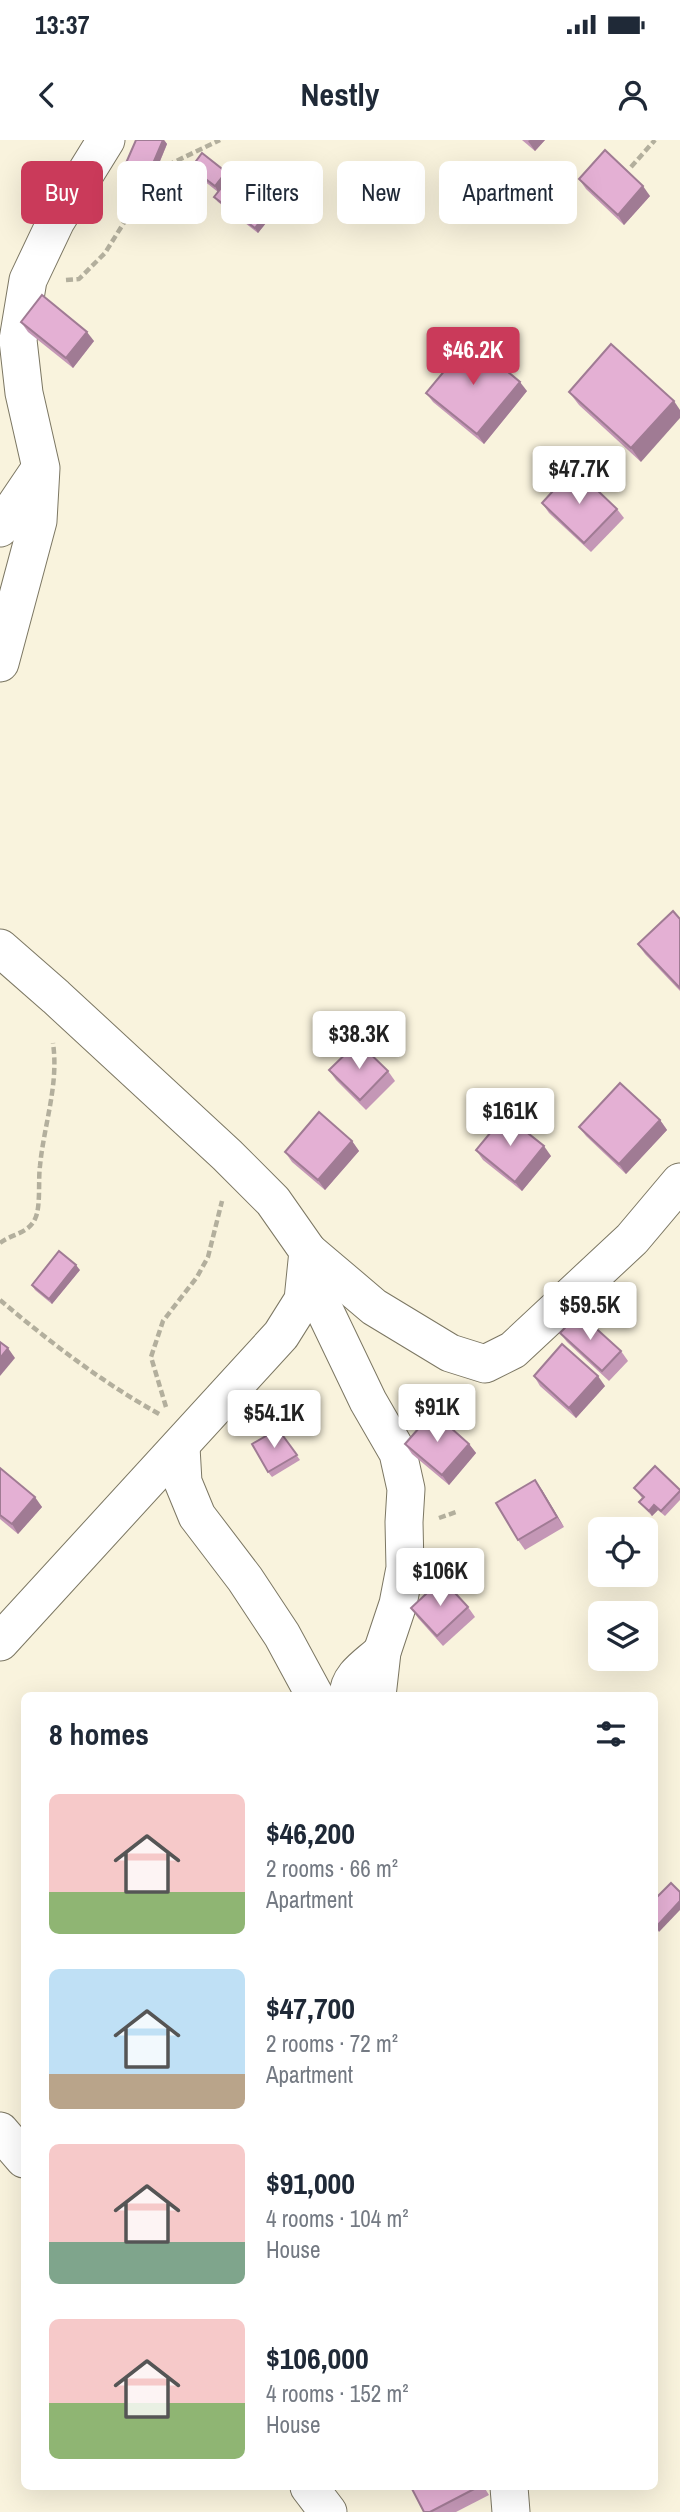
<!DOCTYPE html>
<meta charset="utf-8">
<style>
:root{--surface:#fff;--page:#f6f6f7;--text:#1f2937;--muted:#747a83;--accent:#ca3a5a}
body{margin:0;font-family:"Archivo Narrow",sans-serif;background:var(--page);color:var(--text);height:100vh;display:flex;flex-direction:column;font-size:26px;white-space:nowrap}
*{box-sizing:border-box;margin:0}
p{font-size:23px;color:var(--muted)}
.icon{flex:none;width:38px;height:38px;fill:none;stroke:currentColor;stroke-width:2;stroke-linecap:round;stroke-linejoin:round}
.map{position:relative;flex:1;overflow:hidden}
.panel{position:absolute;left:21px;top:1552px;width:637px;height:798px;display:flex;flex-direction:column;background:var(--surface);border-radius:10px;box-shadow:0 7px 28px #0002}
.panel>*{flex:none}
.hud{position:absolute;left:21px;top:21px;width:639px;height:63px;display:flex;gap:14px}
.fabs{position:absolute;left:588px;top:1377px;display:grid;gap:14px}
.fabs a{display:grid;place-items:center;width:70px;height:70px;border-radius:10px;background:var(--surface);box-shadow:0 7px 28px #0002;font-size:35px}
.price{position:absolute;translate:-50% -60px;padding:0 16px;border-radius:7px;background:#fff;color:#222;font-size:23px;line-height:46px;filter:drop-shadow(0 2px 4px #0008)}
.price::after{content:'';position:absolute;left:50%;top:42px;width:21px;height:16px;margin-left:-10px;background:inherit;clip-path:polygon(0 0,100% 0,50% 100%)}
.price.selected{background:var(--accent);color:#fff}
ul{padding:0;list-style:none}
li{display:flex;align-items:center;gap:21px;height:175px;padding:0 28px}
li span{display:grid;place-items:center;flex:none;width:196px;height:140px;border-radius:10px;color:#555}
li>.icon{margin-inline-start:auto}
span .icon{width:84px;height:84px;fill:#fffc;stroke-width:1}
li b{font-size:30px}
h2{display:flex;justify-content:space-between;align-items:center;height:84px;padding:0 28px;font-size:30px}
.pill{padding:0 24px;border-radius:10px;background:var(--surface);box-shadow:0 7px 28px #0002;font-size:24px;line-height:63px}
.pill.selected{background:var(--accent);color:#fff}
.status{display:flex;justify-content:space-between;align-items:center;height:49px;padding:0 35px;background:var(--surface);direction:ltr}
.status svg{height:19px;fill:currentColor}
header{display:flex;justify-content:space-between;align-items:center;height:91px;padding:0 28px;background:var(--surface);font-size:32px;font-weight:700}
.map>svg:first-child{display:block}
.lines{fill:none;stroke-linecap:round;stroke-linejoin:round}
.minor-casing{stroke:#7c7763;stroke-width:39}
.path{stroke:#b3af9d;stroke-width:4.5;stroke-dasharray:7 3.5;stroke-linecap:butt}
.minor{stroke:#fff;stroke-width:37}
.wall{fill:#c497b6}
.shaded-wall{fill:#a07b94}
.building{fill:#e4b0d4;stroke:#a07b94;stroke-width:2}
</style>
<div class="status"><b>13:37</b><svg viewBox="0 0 49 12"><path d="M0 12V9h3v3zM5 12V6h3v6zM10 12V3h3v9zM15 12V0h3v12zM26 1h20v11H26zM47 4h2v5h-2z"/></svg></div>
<header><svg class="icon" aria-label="back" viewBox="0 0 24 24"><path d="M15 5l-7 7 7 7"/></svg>Nestly<svg class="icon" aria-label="person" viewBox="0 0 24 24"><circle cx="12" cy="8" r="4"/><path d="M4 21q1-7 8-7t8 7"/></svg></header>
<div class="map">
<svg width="680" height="2372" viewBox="0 0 680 2372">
<rect width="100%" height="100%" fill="#f9f3dd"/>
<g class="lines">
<defs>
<g id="minor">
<polyline points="0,388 40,329"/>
<polyline points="0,523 38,381 41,328 24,253 18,200 28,140 56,81 106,0"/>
<polyline points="0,808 56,857 227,1015 273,1061 308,1111 303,1160 281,1195 0,1502"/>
<polyline points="308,1111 374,1167 450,1213 485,1224 513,1210 632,1099 680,1042"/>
<polyline points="312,1125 323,1167 368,1261 398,1313 406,1349 404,1382 405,1428 398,1464 382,1512 377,1556"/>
<polyline points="181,1307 183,1342 197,1376 245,1439 282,1495 315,1556"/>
<path d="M348,1556C348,1536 368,1525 382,1512"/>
<polyline points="0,1991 24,2019"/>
<polyline points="309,2347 328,2372"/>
<polyline points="509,2347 511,2372"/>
</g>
</defs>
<use href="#minor" class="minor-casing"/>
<g class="path">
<polyline points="631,27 655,0"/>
<polyline points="66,140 79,139 105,113 135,65 170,24 220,0"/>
<path d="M0,1103C11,1094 28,1094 35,1079C41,1067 38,1040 40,1026C44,984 59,945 53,903"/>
<path d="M0,1160C51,1203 103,1243 161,1275"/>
<polyline points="166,1267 151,1217 163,1181 197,1137 208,1117 222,1061"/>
<polyline points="439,1378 456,1372"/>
</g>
<use href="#minor" class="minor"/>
</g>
<g class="wall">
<polygon points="136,0 164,0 167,4 153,38 130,29 126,23"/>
<polygon points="522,0 545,0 535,11"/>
<polygon points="191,28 226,32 229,37 270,68 274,73 258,93 218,62 214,57 218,52 194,33"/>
<polygon points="579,39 650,56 624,85 586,49"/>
<polygon points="21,182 94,201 73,228 28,192"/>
<polygon points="611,204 641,322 579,265 569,252"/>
<polygon points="527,251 484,304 433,262 426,253"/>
<polygon points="542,363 617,369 624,378 591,412 549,373"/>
<polygon points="680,779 680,851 645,814 638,804"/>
<polygon points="329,930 388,931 395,941 366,970 336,940"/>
<polygon points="660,980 667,990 626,1034 586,996 579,987"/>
<polygon points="352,1001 359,1011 325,1050 292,1022 285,1012"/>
<polygon points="476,1010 551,1016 522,1051 483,1020"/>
<polygon points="80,1130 52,1164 35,1150 32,1145"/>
<polygon points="560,1193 621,1211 628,1221 609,1241 567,1202"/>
<polygon points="534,1236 605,1246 576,1278 540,1246"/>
<polygon points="278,1289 300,1320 272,1337 268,1332"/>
<polygon points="405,1304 469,1304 476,1313 449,1345 412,1314"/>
<polygon points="0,1328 42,1367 18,1394 0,1379"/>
<polygon points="634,1348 680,1350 680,1360 665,1376 658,1370 652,1376 639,1362 642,1358"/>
<polygon points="542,1350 564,1387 525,1410 518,1400"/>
<polygon points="468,1467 475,1477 443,1506 418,1478 411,1468"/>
<polygon points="411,2347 484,2347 489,2355 456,2372 424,2372"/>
</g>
<g class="shaded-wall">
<polygon points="163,0 164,0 167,4 153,38 149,33"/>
<polygon points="530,0 545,0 535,11 528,1"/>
<polygon points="226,32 229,37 218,52 215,46"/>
<polygon points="643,46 650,56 624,85 618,75"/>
<polygon points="270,68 274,73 258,93 255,88"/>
<polygon points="87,192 94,201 73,228 66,218"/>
<polygon points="520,242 527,251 484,304 477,294"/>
<polygon points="674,261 680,270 680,278 641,322 631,308"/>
<polygon points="660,980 667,990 626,1034 619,1024"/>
<polygon points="352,1001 359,1011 325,1050 318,1040"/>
<polygon points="544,1006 551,1016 522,1051 515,1042"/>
<polygon points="76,1125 80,1130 52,1164 49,1159"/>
<polygon points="8,1208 15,1218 0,1236 0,1218"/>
<polygon points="598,1236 605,1246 576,1278 569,1268"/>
<polygon points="469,1304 476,1313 449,1345 442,1335"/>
<polygon points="535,1340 542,1350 564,1387 557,1377"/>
<polygon points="35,1357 42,1367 18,1394 12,1384"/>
<polygon points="654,1365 658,1370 652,1376 649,1371"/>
<polygon points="680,1761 680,1770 659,1792 656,1787"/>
</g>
<g class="building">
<polygon points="136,0 163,0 149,33 126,23"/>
<polygon points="605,10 643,46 618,75 579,39"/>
<polygon points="202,13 226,32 215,46 191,28"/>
<polygon points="230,37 270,68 255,88 214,57"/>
<polygon points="42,155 87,192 66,218 21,182"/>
<polygon points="470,200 520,242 477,294 426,253"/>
<polygon points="611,204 674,261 631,308 569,252"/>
<polygon points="574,328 617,369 584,403 542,363"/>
<polygon points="673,771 680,779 680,848 638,804"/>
<polygon points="358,902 388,931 360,960 329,930"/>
<polygon points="620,943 660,980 619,1024 579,987"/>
<polygon points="319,972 352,1001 318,1040 285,1012"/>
<polygon points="505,975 544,1006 515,1042 476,1010"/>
<polygon points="59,1111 76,1125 49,1159 32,1145"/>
<polygon points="579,1173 621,1211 602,1231 560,1193"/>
<polygon points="0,1202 8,1208 0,1218"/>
<polygon points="562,1204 598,1236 569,1268 534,1236"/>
<polygon points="433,1272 469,1304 442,1335 405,1304"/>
<polygon points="278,1289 297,1315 268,1332 252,1304"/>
<polygon points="655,1326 680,1350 680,1351 661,1371 654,1365 649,1371 639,1362 644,1357 634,1348"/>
<polygon points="0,1328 35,1357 12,1384 0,1375"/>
<polygon points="535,1340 557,1377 518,1400 496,1363"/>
<polygon points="442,1439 468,1467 437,1496 411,1468"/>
<polygon points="671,1743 680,1752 680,1761 656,1787 654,1785 654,1760"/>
<polygon points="411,2347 478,2347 430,2372 424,2372"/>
</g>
</svg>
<div class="fabs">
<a><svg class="icon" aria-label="locate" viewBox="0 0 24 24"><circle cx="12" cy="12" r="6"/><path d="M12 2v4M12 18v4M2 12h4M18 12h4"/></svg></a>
<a><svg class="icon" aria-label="layers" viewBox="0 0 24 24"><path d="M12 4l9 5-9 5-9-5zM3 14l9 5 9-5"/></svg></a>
</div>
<b class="price selected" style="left:473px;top:247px">$46.2K</b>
<b class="price" style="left:579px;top:366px">$47.7K</b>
<b class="price" style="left:359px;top:931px">$38.3K</b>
<b class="price" style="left:510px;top:1008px">$161K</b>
<b class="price" style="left:590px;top:1202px">$59.5K</b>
<b class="price" style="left:437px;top:1304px">$91K</b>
<b class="price" style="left:274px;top:1310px">$54.1K</b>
<b class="price" style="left:440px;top:1468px">$106K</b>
<div class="hud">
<a class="pill selected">Buy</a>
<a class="pill">Rent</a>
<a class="pill">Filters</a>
<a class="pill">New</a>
<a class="pill">Apartment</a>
</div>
<section class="panel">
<h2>8 homes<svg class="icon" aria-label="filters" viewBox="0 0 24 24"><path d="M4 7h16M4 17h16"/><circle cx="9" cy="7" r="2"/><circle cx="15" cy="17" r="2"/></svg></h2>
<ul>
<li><span style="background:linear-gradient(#f6c9c9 70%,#8fb573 0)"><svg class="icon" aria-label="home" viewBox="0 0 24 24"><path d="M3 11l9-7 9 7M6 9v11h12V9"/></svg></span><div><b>$46,200</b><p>2 rooms · 66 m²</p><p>Apartment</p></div></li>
<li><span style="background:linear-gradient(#bfe0f5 75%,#b9a48a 0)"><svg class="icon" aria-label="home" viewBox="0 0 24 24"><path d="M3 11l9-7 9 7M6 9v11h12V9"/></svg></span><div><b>$47,700</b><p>2 rooms · 72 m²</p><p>Apartment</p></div></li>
<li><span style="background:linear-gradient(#f6c9c9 70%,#7fa58c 0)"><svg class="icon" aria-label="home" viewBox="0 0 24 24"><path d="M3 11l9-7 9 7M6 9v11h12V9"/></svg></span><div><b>$91,000</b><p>4 rooms · 104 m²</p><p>House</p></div></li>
<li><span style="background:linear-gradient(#f6c9c9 60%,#8fb573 0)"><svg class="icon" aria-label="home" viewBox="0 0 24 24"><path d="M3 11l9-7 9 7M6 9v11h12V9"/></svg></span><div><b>$106,000</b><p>4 rooms · 152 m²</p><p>House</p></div></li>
</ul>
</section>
</div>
